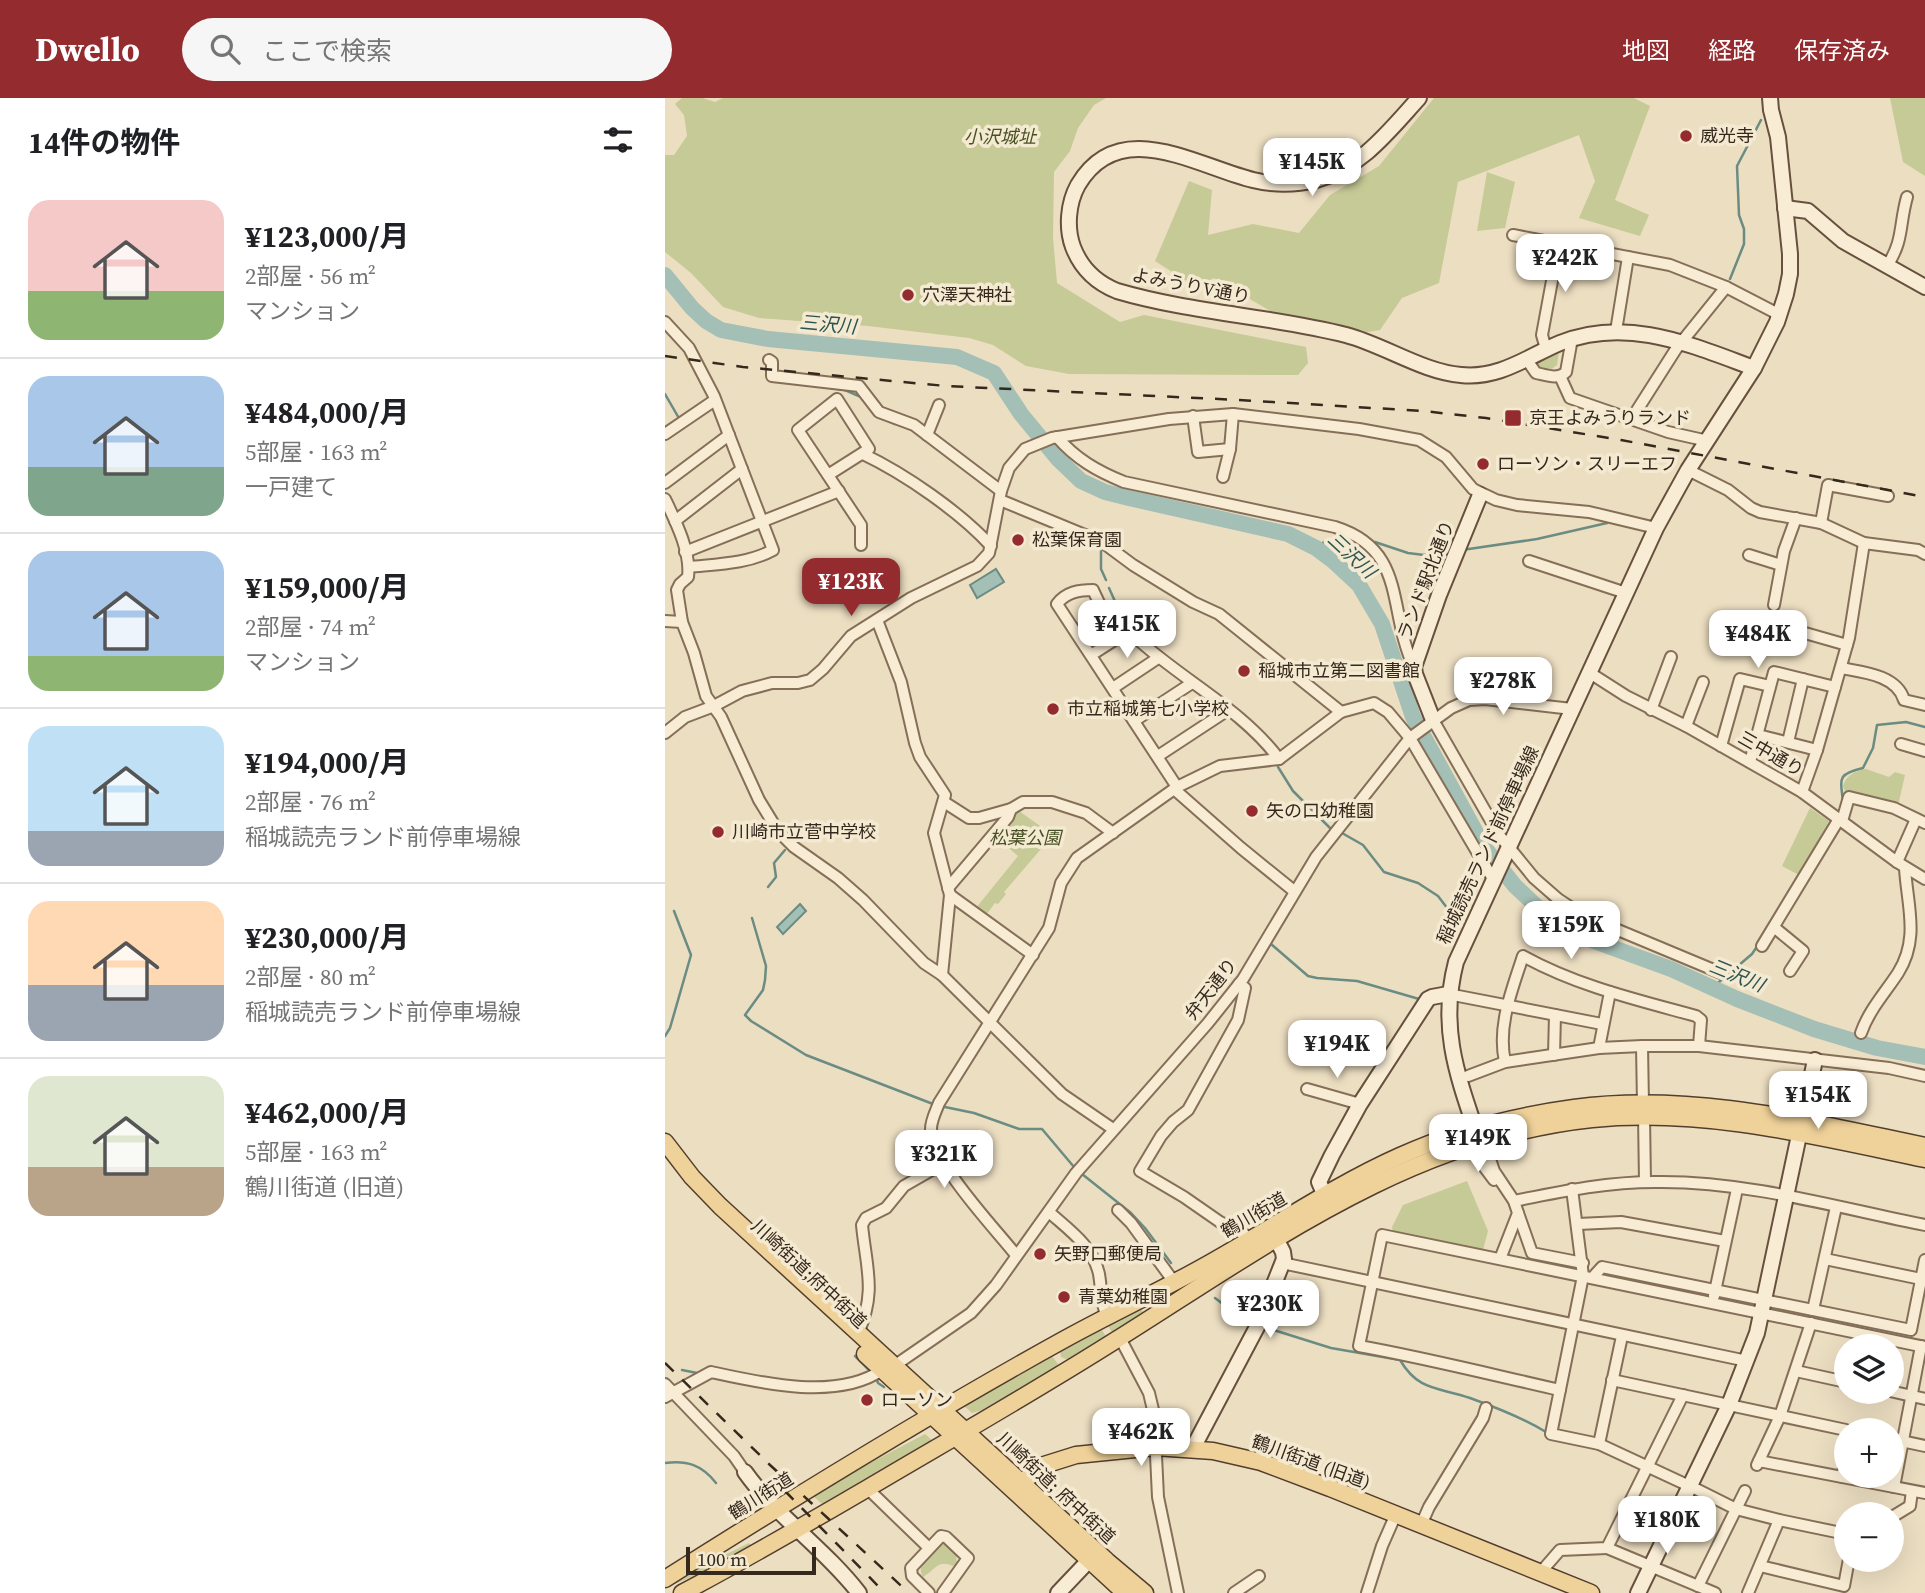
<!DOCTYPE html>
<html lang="ja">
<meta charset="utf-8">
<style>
:root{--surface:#fff;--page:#f6f6f6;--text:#202124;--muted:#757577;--line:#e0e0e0;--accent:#932b2f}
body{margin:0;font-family:"Source Serif 4","Noto Sans JP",serif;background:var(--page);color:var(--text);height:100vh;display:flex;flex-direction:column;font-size:26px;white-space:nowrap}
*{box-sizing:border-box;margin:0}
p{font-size:23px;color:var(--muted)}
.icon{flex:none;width:38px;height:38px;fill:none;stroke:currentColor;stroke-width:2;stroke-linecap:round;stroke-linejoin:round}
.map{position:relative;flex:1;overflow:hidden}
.sheet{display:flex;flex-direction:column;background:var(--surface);width:665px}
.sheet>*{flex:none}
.fabs{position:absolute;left:1169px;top:1236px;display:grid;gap:14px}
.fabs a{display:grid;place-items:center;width:70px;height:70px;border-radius:50%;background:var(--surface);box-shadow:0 7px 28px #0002;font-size:35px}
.scale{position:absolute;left:21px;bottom:18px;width:130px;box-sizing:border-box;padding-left:7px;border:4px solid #35281d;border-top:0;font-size:19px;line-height:24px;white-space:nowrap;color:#35281d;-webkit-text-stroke:5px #f4e9d1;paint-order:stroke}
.price{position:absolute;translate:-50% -60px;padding:0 16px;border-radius:14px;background:#fff;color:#222;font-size:23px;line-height:46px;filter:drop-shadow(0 2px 4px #0008)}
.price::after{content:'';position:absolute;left:50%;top:42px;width:21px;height:16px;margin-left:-10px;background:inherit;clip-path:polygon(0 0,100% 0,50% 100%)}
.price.active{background:var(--accent);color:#fff}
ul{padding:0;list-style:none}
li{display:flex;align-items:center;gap:21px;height:175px;padding:0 28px}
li+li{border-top:2px solid var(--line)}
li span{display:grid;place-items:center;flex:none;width:196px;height:140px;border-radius:21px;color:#555}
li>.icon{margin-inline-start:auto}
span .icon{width:84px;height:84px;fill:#fffc;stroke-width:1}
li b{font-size:30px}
h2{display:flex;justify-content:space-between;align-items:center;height:84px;padding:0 28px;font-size:30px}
header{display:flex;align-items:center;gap:42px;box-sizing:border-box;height:98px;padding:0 35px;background:var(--accent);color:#fff}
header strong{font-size:33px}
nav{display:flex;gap:38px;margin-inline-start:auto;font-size:24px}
.search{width:490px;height:63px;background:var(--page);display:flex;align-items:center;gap:18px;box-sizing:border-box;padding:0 24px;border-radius:38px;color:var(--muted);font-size:26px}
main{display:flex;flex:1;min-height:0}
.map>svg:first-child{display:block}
.green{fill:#c6ca96}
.water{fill:#a4bfb6;stroke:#6b8c83;stroke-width:2}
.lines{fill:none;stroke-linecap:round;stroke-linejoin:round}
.stream{stroke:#6b8c83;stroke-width:2.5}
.river{stroke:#a4bfb6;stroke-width:16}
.street-casing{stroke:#856f59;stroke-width:14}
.secondary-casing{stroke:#67503d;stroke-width:18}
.primary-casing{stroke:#533e2e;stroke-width:19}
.street{stroke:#f8ecd4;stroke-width:10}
.secondary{stroke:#f8ecd4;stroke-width:14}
.primary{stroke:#efd29a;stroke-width:16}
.rail{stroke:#35281d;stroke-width:2.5;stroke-dasharray:12 12;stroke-linecap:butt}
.poi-dot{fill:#932b2f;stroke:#f4e9d1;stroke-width:2.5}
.labels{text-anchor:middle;stroke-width:7;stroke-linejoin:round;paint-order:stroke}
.poi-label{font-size:18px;fill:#35281d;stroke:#f4e9d1;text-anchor:start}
.park-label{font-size:18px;font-style:italic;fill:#485124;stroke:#f4e9d1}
.street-label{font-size:18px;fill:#35281d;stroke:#f4e9d1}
.water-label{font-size:19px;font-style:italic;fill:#2d5551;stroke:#f4e9d1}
</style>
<header>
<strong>Dwello</strong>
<div class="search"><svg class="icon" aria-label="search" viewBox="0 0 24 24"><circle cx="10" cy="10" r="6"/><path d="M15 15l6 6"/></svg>ここで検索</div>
<nav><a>地図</a><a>経路</a><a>保存済み</a></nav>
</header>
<main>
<section class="sheet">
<h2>14件の物件<svg class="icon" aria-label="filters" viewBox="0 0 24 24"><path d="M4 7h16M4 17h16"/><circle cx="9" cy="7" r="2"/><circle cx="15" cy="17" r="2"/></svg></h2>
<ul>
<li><span style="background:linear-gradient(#f6c9c9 65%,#8fb573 0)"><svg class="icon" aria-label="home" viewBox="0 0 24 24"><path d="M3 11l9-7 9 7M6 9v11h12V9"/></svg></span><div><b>¥123,000/月</b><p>2部屋 · 56 m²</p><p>マンション</p></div></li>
<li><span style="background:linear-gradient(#a9c7e8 65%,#7fa58c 0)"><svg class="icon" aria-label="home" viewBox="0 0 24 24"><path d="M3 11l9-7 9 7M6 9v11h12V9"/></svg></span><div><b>¥484,000/月</b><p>5部屋 · 163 m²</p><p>一戸建て</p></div></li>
<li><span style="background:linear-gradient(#a9c7e8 75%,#8fb573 0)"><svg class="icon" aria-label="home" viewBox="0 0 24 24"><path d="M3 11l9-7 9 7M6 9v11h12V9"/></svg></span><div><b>¥159,000/月</b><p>2部屋 · 74 m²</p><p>マンション</p></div></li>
<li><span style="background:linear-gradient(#bfe0f5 75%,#9aa5b1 0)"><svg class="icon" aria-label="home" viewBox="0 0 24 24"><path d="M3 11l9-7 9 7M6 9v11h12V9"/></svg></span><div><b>¥194,000/月</b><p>2部屋 · 76 m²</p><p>稲城読売ランド前停車場線</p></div></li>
<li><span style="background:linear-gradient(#ffd9b3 60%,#9aa5b1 0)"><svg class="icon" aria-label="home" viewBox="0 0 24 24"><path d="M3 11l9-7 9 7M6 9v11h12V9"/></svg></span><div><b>¥230,000/月</b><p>2部屋 · 80 m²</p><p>稲城読売ランド前停車場線</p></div></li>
<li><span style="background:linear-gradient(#dfe7d0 65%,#b9a48a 0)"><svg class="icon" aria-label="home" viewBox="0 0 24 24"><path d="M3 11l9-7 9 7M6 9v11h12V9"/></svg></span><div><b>¥462,000/月</b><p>5部屋 · 163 m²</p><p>鶴川街道 (旧道)</p></div></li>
</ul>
</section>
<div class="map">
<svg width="1260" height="1495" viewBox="0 0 1260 1495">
<rect width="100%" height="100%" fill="#ecdec1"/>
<g class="green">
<polygon points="17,0 38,0 50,4 58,0 441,0 429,7 413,30 405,53 389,74 388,140 392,185 455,224 479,217 641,249 643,265 633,277 404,276 361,268 328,247 304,240 203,228 94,220 58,209 26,175 0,154 0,57 9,57 22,38 19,17 10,6"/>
<polygon points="769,0 969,0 985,8 950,102 984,117 975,138 914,120 930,83 914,37 793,84 774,185 737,200 715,232 697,235 607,214 549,180 531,189 490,163 524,83 547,92 543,137 588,126 634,135 665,97 714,68"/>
<polygon points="1225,0 1260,0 1260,78 1238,64"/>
<polygon points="822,74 850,84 840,130 812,133"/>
<polygon points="894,253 892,267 885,272 872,270 869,264"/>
<path d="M1201,671L1224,679L1230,674L1240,677L1233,708L1181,697L1178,688C1182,676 1189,674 1201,671Z"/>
<polygon points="1145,710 1164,723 1134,777 1117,768"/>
<polygon points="354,713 388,737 339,794 341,796 333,806 330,805 321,817 311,810 353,758 332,740"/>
<polygon points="802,1083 823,1133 818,1152 728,1135 727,1129 738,1107"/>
<polygon points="476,1211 479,1215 449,1237 441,1225"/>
<polygon points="435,1229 442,1240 439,1243 403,1262 396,1259 395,1254 398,1249"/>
<polygon points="387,1258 396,1270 361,1287 317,1312 307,1315 297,1306"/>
<polygon points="260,1336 270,1345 229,1370 157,1406 146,1396"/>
<polygon points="84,1445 88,1450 74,1459 0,1490 25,1474"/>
<path d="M280,1446L291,1456L292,1466L288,1468C273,1461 270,1472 258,1479C251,1465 263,1457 272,1447Z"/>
</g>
<g class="water">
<polygon points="331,471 339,484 312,500 305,487"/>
<polygon points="135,806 141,813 118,836 112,829"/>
</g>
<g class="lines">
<g class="stream">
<polyline points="1065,181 1079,146 1079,131 1074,117 1072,68 1096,22"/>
<polyline points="166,290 180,292 196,299"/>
<polyline points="0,296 15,322"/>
<polyline points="211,317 230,326"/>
<polyline points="710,444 743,455 759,457 787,454"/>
<polyline points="651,450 663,441"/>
<polyline points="436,451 436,471 441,482"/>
<polyline points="797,452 872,441 942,425"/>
<polyline points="444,490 465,537"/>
<polyline points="613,669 628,693 665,730"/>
<path d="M1178,703C1175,679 1173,676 1198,670L1208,650L1212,627L1241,624L1260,629"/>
<polyline points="677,735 698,747 719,774 753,785 773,798 792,823"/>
<polyline points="103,789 111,779 109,765 120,752"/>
<polyline points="87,820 101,868 100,882 98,892 80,917 86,923 141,957 268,1006"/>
<polyline points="606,846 643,878 652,880 692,883 754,901"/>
<polyline points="1047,890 1087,856 1093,847"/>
<polyline points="0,938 5,930 26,857 9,813"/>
<polyline points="275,1008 309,1015 354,1031 377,1031 409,1069"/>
<polyline points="417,1076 466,1115 480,1130 506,1165"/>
<polyline points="550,1200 574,1218 587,1224"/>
<path d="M599,1229L666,1250L735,1262C754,1294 774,1289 805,1300C830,1309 858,1320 881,1334"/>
<polyline points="190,1258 206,1274"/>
<polyline points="17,1272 32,1275"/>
<polyline points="211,1279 213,1285 219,1289"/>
<path d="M0,1365C22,1362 37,1367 51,1385"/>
</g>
<polyline class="river" points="0,177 27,210 41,223 56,232 103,241 292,259 329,275 356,316 393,361 416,383 440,394 464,400 623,436 651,450 667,462 694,487 717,526 748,619 819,749 850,788 884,820 910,836 1006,871 1072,901 1149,931 1212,950 1260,959"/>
<defs>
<g id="street">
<polyline points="848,137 1005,167 1061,189 1115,217"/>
<path d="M1222,168C1239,142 1234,127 1242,99"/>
<path d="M0,224L24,250L49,298L108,452C82,466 53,466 24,469"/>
<polyline points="951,233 963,159"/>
<polyline points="881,251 877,237 894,145"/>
<polyline points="104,262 107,264 107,278 194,288 214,314 249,327 336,393"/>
<path d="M862,262L871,275C881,277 893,282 901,274L906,246L905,242"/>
<polyline points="895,278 905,300 1003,334 1043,343"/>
<polyline points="528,318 533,354 565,351"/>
<polyline points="964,319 969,317 1011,251 1061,189"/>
<polyline points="0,336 50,302"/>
<polyline points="262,337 274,307"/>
<path d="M392,339C411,361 432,373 459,384L670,429C743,452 722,513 749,569"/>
<path d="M198,356C240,376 295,414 326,448"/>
<polyline points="1023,372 1063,392 1086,410 1095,414 1156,425 1199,445 1253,452 1260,456"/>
<polyline points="163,377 204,351 172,301 133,332 196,427 196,447"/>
<polyline points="558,379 565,351 568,316"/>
<polyline points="0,385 64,337"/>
<path d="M0,401C11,424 26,454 23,479L15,486L12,492L17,524L29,555L41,598L56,619L94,702L113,733L129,749L173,780L198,802L259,865L277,877L397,996L448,1031"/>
<polyline points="335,402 437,444 468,467 528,504 554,516 676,614"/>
<polyline points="10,423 77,371"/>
<polyline points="1156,425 1163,387 1223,398"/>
<polyline points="20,454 174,393"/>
<polyline points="1084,457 1116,467"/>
<polyline points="864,463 961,495"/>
<polyline points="1109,507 1119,453 1131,420"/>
<polyline points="212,522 236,584 250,645 255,659 280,697 269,735 285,797 277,877"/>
<polyline points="0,523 17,524"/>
<polyline points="1119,529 1182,547"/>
<path d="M469,538C515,581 577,611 614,661"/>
<path d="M426,557L451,541L428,492C414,492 401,494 392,506L512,689"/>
<path d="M1176,570C1197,574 1232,577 1239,602L1260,607"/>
<polyline points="925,575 961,598 1021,628 1137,694 1232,764 1260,781"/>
<polyline points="448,590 493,560"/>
<polyline points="986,612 1006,559"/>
<polyline points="768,622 834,737 869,780 893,801 917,817 1056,875"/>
<polyline points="469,623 527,585"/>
<polyline points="1021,628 1038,584"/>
<polyline points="0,635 20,619 49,608 77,593 107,585 133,585 145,582 158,571 186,538 246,500 312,468 324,455 336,393 344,370 360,351 387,340 504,321 568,316 694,331 754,342 781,359 808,391 831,402 852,407 924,414 991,430"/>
<polyline points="1093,637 1152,652"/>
<polyline points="1123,644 1138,581"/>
<polyline points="1236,646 1260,653"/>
<polyline points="1056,648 1075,581 1105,588"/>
<polyline points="493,658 563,612"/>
<polyline points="1085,664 1109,574 1170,589"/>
<polyline points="509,691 576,750 629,793"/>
<polyline points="1137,694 1152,652 1184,540 1199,445"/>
<polyline points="279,704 304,720 314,720 346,711 358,704 387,704 421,715 448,735"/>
<polyline points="1177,723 1184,699 1229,710 1260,725"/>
<polyline points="1232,764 1251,721"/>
<polyline points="283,790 343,719 346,711"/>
<polyline points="285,797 368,857"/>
<polyline points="1110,830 1138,853 1125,873"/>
<polyline points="1097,848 1174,721"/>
<polyline points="574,886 580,890 573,922 523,1012 508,1024 496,1038 475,1073 519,1099 555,1124 579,1136 584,1142"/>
<polyline points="783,896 937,926"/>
<path d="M1196,935C1204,912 1220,895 1233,875C1255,840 1242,807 1240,770"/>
<polyline points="977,948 978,1006"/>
<polyline points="934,950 945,894"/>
<polyline points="889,957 890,917"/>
<path d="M840,964C832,928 847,892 858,858C912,888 973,902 1031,918L1036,922L1034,948"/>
<polyline points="803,978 840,964 934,950 977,948 1034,948 1224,970 1260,978"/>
<polyline points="642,991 695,1006"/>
<polyline points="979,1018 980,1084"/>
<polyline points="815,1044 823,1055 829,1073 849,1103 853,1115 835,1161"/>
<polyline points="815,1044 817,1066 829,1082"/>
<polyline points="907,1091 918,1178 886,1336 934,1346 1020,1386"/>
<path d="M849,1103C898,1093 947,1083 997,1084C1086,1084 1174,1110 1260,1127"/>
<polyline points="453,1112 466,1125 509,1184"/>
<path d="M384,1114C404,1132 428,1148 434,1176C437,1193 435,1202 442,1219"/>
<polyline points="853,1115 867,1155 918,1165"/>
<polyline points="913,1126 956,1124 1060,1143"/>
<path d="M351,1157C328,1128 269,1067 266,1031C266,1022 271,1013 274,1005L384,830L396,785L412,760L512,689L555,668L614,661L676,614L709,605L723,614L745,640L828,781"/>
<polyline points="1160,1161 1256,1181"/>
<polyline points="617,1165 1082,1263"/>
<polyline points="928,1179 937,1169 1246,1232 1260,1162"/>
<polyline points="1049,1198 1072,1091"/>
<polyline points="1148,1212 1171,1109"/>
<path d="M193,1235C212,1194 201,1169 197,1127L201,1120L221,1110L239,1088L279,1065"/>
<polyline points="455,1240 484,1295 489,1316 493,1399 513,1495"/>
<polyline points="229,1268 306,1215 331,1187 411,1075 543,925 578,881 651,759 745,640 786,610 804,602 820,601 907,611"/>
<polyline points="1131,1273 1181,1284"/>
<polyline points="947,1282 1181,1332"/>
<polyline points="0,1286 69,1358 80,1374"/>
<path d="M895,1292C828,1277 761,1260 694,1248L717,1137L1260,1249"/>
<polyline points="1225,1293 1260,1301"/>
<path d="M0,1299L46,1274C96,1285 172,1303 217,1272"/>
<polyline points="1227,1341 1260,1348"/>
<polyline points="934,1346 957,1238"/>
<polyline points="1094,1363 1260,1395"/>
<polyline points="1092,1367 1115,1318 1146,1225"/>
<polyline points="1177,1379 1181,1361"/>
<polyline points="1229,1389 1256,1248"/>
<polyline points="202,1390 263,1449"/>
<polyline points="1031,1391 1071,1411 1114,1422 1181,1436"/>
<polyline points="1227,1419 1245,1408 1247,1393"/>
<polyline points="756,1427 764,1409 818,1320 821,1310"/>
<polyline points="942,1450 1050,1495"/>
<polyline points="1095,1468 1179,1488 1184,1461"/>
<polyline points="875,1475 895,1452 942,1450 1018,1297"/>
<polyline points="1033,1488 1080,1393"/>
<polyline points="264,1495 247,1478 246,1470 276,1438 281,1439 303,1460 278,1495"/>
<polyline points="569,1495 594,1478"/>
<polyline points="702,1495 717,1448 731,1416"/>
<polyline points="1083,1495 1114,1422"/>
</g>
<g id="secondary">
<path d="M754,0C724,33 696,70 651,82C630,87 608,87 588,82C531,68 454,17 413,87C403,105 401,130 408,149C416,170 432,185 452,193C527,215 606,218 681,237C719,247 758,274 796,277C834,281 862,259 895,245C962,218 1026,247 1089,270"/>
<polyline points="1120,110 1143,113 1178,143 1260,189"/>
<polyline points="768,622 750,576 749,569 774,497 815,397"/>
<path d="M813,1039C792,977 774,929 791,864L991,430L1023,372L1089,270L1112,224L1121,196L1125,176V156L1113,39L1106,12L1105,0"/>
<polyline points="660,1098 654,1084 667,1057 695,1006 763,901 767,899 783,896"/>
<polyline points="528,1350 592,1229 619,1161 618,1154 606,1131"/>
<path d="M80,1374C112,1419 160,1451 194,1495"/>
<polyline points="393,1495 431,1455"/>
<polyline points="973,1495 1064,1307 1092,1235 1150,962"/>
</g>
<g id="primary">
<polyline points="0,1044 27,1079 55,1108 442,1463 480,1495"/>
<polyline points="200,1256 460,1495"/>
<polyline points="350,1391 376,1368 411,1357 490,1349 548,1353 596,1364 665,1390 926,1495"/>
<path d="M0,1481C131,1398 264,1316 400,1241C440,1219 482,1199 523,1177C595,1139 661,1091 735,1058C790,1033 850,1018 909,1010C1028,994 1144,1024 1260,1048"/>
<path d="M17,1495C80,1462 141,1426 203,1390C286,1341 369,1294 451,1242C601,1148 745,1040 927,1021C1040,1010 1150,1038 1260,1061"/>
</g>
</defs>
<use href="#street" class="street-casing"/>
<use href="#secondary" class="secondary-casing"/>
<use href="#primary" class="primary-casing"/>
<use href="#street" class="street"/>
<use href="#secondary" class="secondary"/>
<use href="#primary" class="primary"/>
<g class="rail">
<polyline points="0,258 78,269 281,288 574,302 758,313 821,320 956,342 1260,399"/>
<polyline points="0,1265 105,1367 244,1495"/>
<polyline points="120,1393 220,1495"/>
</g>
</g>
<g class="poi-dot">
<circle cx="1021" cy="38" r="7"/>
<circle cx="243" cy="197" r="7"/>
<rect x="839" y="311" width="18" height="18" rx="3.5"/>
<circle cx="818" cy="366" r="7"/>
<circle cx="353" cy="442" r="7"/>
<circle cx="579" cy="573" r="7"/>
<circle cx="388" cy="611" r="7"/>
<circle cx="587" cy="713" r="7"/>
<circle cx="53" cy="734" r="7"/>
<circle cx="375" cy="1156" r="7"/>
<circle cx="399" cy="1199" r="7"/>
<circle cx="202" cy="1302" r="7"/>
</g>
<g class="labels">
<g class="poi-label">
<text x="1035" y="44">威光寺</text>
<text x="257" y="203">穴澤天神社</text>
<text x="864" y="326">京王よみうりランド</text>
<text x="832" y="372">ローソン・スリーエフ</text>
<text x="367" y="448">松葉保育園</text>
<text x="593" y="579">稲城市立第二図書館</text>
<text x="402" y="617">市立稲城第七小学校</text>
<text x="601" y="719">矢の口幼稚園</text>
<text x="67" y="740">川崎市立菅中学校</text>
<text x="389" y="1162">矢野口郵便局</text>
<text x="413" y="1205">青葉幼稚園</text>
<text x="216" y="1308">ローソン</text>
</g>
<g class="park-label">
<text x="335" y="45">小沢城址</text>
<text x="360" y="746">松葉公園</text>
</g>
<g class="street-label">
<text transform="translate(526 188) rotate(11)" y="6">よみうりV通り</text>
<text transform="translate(761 482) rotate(-69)" y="6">ランド駅北通り</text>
<text transform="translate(1106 656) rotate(30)" y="6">三中通り</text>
<text transform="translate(823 747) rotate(-65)" y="6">稲城読売ランド前停車場線</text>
<text transform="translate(546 891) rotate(-52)" y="6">弁天通り</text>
<text transform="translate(589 1117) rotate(-30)" y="6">鶴川街道</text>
<text transform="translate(144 1176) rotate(43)" y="6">川崎街道;府中街道</text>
<text transform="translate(646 1364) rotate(20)" y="6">鶴川街道 (旧道)</text>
<text transform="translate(391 1390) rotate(43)" y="6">川崎街道; 府中街道</text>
<text transform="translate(96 1398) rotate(-32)" y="6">鶴川街道</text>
</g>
<g class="water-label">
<text transform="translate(163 226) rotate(5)" y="7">三沢川</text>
<text transform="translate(687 457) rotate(43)" y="7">三沢川</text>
<text transform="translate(1072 877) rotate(22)" y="7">三沢川</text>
</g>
</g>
</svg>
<div class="fabs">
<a><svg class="icon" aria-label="layers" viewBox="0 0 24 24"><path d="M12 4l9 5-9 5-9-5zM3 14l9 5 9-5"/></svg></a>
<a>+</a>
<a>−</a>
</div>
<div class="scale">100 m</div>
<b class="price" style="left:647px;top:100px">¥145K</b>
<b class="price" style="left:900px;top:196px">¥242K</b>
<b class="price active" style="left:186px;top:520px">¥123K</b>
<b class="price" style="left:462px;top:562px">¥415K</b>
<b class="price" style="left:1093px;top:572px">¥484K</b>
<b class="price" style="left:838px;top:619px">¥278K</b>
<b class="price" style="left:906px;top:863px">¥159K</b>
<b class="price" style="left:672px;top:982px">¥194K</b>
<b class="price" style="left:1153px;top:1033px">¥154K</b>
<b class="price" style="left:813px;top:1076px">¥149K</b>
<b class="price" style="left:279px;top:1092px">¥321K</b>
<b class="price" style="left:605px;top:1242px">¥230K</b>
<b class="price" style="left:476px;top:1370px">¥462K</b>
<b class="price" style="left:1002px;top:1458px">¥180K</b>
</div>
</main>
